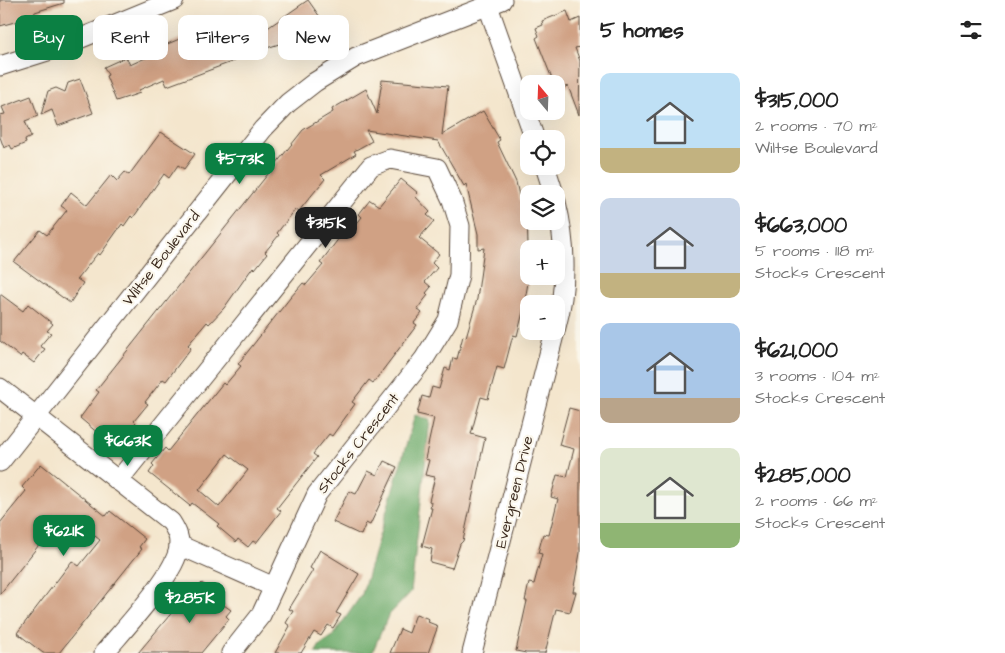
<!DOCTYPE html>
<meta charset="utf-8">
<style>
:root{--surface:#fff;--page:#f2f2f2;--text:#222;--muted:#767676;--accent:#0b8043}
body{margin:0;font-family:"Architects Daughter",sans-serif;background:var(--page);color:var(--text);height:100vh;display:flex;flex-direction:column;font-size:19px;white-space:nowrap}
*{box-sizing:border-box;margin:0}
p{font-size:16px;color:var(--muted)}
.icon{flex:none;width:28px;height:28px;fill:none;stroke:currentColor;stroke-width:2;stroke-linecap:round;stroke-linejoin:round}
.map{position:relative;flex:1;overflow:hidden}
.sheet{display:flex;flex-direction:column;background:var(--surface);width:425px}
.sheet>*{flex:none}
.top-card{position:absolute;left:15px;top:15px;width:475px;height:45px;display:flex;gap:10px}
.needle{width:32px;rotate:341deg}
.controls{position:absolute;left:520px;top:75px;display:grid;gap:10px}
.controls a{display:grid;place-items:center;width:45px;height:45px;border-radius:10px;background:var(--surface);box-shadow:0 5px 20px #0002;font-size:25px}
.price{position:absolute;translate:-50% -42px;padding:0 11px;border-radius:10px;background:var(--accent);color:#fff;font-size:16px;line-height:32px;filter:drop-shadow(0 1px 2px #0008)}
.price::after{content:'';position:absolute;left:50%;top:30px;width:15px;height:11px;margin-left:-8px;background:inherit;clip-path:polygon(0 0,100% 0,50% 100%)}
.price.selected{background:#222;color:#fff}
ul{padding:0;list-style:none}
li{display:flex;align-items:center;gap:15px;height:125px;padding:0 20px}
li span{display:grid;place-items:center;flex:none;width:140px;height:100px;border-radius:10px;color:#555}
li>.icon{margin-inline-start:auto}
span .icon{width:60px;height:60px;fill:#fffc;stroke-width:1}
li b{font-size:21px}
h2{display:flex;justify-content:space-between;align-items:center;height:60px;padding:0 20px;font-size:21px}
.pill{padding:0 18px;border-radius:10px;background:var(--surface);box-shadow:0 5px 20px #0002;font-size:18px;line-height:45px}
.pill.selected{background:var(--accent);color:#fff}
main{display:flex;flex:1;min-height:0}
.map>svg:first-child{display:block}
.forest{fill:#6eab6c;stroke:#546a45}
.building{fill:#d0a184;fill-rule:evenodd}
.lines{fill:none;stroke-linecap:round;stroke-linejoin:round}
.street-casing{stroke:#574638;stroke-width:21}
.street{stroke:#fff;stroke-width:19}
.labels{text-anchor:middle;stroke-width:4.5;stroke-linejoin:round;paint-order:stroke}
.street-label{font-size:15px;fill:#3b2a1e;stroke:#fbf7ec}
</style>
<main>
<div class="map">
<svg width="580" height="653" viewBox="0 0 580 653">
<rect width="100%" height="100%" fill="#fbf7ec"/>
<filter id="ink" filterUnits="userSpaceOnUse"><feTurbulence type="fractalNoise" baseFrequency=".02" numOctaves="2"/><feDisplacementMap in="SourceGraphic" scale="10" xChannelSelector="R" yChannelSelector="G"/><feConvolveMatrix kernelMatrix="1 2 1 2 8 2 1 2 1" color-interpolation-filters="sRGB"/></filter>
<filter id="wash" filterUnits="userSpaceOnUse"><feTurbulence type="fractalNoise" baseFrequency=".0096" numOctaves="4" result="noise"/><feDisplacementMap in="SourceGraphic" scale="20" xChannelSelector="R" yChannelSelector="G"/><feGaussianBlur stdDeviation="1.12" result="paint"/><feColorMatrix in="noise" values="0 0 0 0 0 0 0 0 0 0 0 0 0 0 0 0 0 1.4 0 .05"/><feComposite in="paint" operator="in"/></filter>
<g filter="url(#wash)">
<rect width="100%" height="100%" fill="#f4e6cd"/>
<polygon class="forest" points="415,415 430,420 411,592 388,616 372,653 315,653 320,645 333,636 362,594"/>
<g id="blocks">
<g class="building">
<polygon points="0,0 64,0 64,3 35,12 33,17 0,26"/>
<polygon points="308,0 327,27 296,51 290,49 285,52 279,44 233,59 234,61 167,86 164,79 139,90 140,93 116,101 106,76 108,75 104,67 126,57 130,65 154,54 153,50 225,20 228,29 251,21 256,36"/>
<polygon points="567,11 571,22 580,18 580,47 575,48 580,61 579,115 568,86 562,88 560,84 554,84 536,38 539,36 536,28 543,25 542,21"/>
<polygon points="80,79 93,113 58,126 52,110 41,115 48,91 56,88 65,92 68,83"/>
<polygon points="382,80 448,86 442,135 483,111 500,140 497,142 516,182 520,200 529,199 529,213 527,214 529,277 523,312 517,336 513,335 504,369 497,367 488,399 481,397 471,434 485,438 463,541 460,544 452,568 430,562 432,549 422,546 432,508 430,508 431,502 429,501 435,477 425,475 429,460 425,459 434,418 417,414 422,396 429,398 432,387 439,389 445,368 450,370 453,358 457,359 463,336 466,337 477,299 484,248 478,249 478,234 466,184 464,186 438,141 366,130 372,141 354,151 356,154 321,175 325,179 298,212 295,210 277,233 279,235 265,252 267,254 255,269 253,267 224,308 209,324 207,322 188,345 191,348 166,381 163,379 145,402 148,404 134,421 136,423 124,437 121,434 112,445 80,418 99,392 96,390 303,130 333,112 332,109 366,89 377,114"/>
<polygon points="31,96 38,116 25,121 31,137 25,140 26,143 12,149 10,145 4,148 0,137 0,115 5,114 2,107"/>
<polygon points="161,132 195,154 184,169 178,165 169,178 164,174 133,218 131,216 124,226 122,224 100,255 98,253 77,279 83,283 70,303 14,262 40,230 47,235 67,210 61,206 71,192 87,205 111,175 117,181 125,172 129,175"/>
<path d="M401,179L418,193L415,196L430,212L427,215L434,221L419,238L439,254L432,263L437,268L425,282L431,287L426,293L428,295L417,309L422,313L414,323L417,325L373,383L369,380L352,402L355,404L332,436L329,434L313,454L317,457L277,508L281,511L256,543L253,541L248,547L238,539L236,542L217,526L219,524L192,503L190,506L149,473L154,466L152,464L165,448L168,451L223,383L225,385L241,366L238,364L290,298L303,283L306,285L323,265L320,263L343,233L347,236L362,217L359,214L370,200L379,206ZM227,454L248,470L219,507L199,490Z"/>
<polygon points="0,294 23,311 28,304 53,324 47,331 51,333 40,346 45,349 34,363 22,354 20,357 0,341"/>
<polygon points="569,408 580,411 580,553 573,592 576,592 570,612 556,609 545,653 526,653 516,651 527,601 525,601 529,583 534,584 542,554 538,553 543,534 549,535 558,499 551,497 557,475 567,477 574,449 559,445"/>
<polygon points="384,461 397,467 370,525 366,523 361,535 333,522 349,491 356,494 368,471 377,475"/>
<polygon points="41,464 106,516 110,511 145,539 139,547 142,549 59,653 43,653 17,633 72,561 79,566 100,540 76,521 73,525 62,516 0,594 0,523 26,491 22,487"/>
<polygon points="320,550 359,574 336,613 341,615 333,628 328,625 321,636 314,632 301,653 275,653 290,626 286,623 293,611 289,609 313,570 310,568"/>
<polygon points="202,583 223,600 221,603 231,610 226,616 229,619 201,653 138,653 195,585 198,587"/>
<polygon points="416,614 429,619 428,622 438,626 428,653 390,653 400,629 409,633"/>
</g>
</g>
</g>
<g filter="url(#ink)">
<use href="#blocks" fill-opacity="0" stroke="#574638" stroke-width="1"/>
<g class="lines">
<defs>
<g id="street">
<polyline points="488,6 535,139"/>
<polyline points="0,66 57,48 174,0"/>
<polyline points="545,166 554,194"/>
<path d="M556,202C566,243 567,287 556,327"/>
<path d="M0,388L171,522C176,530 180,537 179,547C176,574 123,630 104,653"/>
<polyline points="0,462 263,129 288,103 315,82 356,57 502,0"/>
<polyline points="118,481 371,166 390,159 437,168 452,200 460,226 459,275 448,320 424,359 317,494 261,615 231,653"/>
<polyline points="179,545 274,587"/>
<polyline points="472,653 555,331"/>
</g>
</defs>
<use href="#street" class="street-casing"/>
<use href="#street" class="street"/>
</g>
</g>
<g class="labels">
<g class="street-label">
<text transform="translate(161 258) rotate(-52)" y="5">Wiltse Boulevard</text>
<text transform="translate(358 443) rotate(-52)" y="5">Stocks Crescent</text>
<text transform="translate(514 492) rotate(-76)" y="5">Evergreen Drive</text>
</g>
</g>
</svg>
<div class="controls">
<a><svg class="needle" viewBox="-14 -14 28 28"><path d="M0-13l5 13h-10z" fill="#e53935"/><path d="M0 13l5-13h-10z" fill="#767676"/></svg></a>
<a><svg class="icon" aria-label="locate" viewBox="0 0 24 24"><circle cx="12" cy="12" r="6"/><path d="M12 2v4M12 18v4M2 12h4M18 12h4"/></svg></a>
<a><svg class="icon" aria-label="layers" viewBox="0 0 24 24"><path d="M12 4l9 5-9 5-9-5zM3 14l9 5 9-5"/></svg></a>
<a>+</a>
<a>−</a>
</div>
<b class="price" style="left:240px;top:185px">$573K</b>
<b class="price selected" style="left:326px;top:249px">$315K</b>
<b class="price" style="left:128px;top:467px">$663K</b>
<b class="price" style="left:64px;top:557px">$621K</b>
<b class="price" style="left:190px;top:624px">$285K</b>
<div class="top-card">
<a class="pill selected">Buy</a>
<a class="pill">Rent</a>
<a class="pill">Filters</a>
<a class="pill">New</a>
</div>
</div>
<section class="sheet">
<h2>5 homes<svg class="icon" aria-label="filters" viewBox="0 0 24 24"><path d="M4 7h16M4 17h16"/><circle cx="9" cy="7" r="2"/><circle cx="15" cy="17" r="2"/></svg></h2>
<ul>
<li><span style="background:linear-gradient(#bfe0f5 75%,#c2b280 0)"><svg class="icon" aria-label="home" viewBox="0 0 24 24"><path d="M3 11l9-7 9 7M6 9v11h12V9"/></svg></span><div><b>$315,000</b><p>2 rooms · 70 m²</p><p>Wiltse Boulevard</p></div></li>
<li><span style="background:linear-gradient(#c9d6e8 75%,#c2b280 0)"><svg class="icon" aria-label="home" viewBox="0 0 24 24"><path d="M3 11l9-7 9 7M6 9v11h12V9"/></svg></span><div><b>$663,000</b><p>5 rooms · 118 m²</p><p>Stocks Crescent</p></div></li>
<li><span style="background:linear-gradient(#a9c7e8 75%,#b9a48a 0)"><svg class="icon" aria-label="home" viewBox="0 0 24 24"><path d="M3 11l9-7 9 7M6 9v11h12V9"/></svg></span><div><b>$621,000</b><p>3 rooms · 104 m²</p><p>Stocks Crescent</p></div></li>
<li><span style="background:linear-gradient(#dfe7d0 75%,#8fb573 0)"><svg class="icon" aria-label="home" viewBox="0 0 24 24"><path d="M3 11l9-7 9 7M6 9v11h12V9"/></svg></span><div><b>$285,000</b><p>2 rooms · 66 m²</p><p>Stocks Crescent</p></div></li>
</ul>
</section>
</main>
